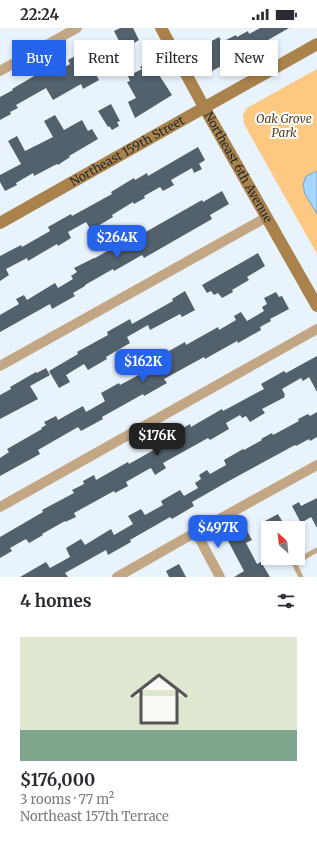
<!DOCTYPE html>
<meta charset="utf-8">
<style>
:root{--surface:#fff;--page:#f7f7f7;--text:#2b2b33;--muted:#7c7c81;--accent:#2563eb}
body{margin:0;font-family:Merriweather,serif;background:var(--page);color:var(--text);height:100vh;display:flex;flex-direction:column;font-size:15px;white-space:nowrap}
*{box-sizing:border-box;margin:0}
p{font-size:13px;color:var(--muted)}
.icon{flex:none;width:22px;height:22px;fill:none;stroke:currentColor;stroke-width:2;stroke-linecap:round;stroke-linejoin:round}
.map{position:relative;height:549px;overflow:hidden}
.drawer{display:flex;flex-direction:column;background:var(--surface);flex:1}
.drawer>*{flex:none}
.top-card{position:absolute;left:12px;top:12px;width:293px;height:36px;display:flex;gap:8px}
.needle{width:26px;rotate:333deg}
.controls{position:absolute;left:261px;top:493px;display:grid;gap:8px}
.controls a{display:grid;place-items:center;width:44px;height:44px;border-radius:0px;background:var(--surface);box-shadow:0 2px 6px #0003;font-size:20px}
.price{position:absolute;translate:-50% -34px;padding:0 9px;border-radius:8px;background:var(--accent);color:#fff;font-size:13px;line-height:26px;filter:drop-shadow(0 1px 2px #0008)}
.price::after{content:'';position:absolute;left:50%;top:24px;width:12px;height:9px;margin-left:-6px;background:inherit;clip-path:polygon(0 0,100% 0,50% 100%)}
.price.active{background:#222;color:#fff}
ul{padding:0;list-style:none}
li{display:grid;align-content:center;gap:8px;height:212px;padding:0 20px}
li span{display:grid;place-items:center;height:124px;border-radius:0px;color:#555}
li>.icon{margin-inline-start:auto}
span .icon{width:72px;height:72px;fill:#fffc;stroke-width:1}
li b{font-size:17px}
h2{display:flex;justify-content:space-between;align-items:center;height:48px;padding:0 20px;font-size:17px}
.chip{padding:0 14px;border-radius:0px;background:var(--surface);box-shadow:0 2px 6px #0003;font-size:14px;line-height:36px}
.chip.active{background:var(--accent);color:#fff}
.status{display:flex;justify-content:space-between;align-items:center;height:28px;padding:0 20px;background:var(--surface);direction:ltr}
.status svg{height:11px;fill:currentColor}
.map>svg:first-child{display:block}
.green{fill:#fdc882}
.water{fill:#a4d6ff;stroke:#7da2c0}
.building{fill:#53616d}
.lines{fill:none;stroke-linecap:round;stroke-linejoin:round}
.lane{stroke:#c3a784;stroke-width:5}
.street{stroke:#c3a784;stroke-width:10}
.secondary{stroke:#aa824c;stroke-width:12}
.labels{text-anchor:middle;stroke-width:4;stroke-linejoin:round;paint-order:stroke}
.park-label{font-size:12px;font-style:italic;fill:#5a3f1b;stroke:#fff}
.street-label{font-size:12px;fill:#23292e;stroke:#fff}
</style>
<div class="status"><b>22:24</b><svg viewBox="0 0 49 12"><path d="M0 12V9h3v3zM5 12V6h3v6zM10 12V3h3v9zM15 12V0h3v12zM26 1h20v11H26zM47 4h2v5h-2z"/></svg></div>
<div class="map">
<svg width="317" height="549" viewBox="0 0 317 549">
<rect width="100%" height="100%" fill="#e9f3fc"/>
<polygon class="green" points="317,41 317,226 244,96 243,87 247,80"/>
<polygon class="water" points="317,143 317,186 305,166 303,157 306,148"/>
<g class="building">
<polygon points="120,0 133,0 139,12 127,19 125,15 121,17 114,3"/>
<polygon points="260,0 289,0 247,24 246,23 224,35 225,36 212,43 209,36 207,37 197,21 219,9 222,14 236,7 237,9 248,3 249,6"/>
<polygon points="93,24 99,35 92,39 99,52 83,61 81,56 53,72 46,60 16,77 18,80 10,84 11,86 0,92 0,69 13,62 12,61 46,41 50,47 70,36 68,32 77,27 80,31"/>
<polygon points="150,33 172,67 135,90 128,74 136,70 127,54 130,53 128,48 142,41 140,39"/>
<polygon points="111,76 120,93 117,94 119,98 112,102 109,98 108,99 98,83"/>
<polygon points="55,87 64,102 82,92 88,103 92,101 98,111 69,128 70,129 58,137 57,136 34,148 33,145 16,155 17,157 5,163 0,154 0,147 21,136 8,113 17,108 25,123 53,109 44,93"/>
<polygon points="198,119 205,132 199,136 202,141 194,145 192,140 171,152 174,157 163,163 160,159 144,168 145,170 134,176 133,174 112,187 113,189 91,202 86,194 68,204 71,210 58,218 57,216 28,233 27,230 6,241 9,247 0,253 0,228 21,217 22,219 50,203 48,199 71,186 72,188 112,166 111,164 134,150 135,152 147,145 148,148"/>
<polygon points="222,163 229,176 210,187 212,191 144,230 142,227 114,243 113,241 85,257 85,258 73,265 75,268 52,281 50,276 0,304 0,287 19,276 16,271 24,267 27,272 55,255 58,260 73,251 71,248 77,244 74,240 94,230 95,230 127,212 128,214 202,172 203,174"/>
<polygon points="258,225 265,238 247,249 249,252 232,262 233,264 222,270 218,265 214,267 211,263 207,265 202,257"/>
<polygon points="185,263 195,282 182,289 180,286 150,302 148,297 127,309 130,315 106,329 107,331 88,342 84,336 66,347 70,354 59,360 49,343 78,326 77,324 108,307 107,304 130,291 132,296 173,273 172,271"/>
<polygon points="276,264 279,269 282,268 289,281 270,291 271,293 260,299 261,302 238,315 237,313 205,331 204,329 164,351 167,355 144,368 143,366 102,389 103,391 81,403 78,399 38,422 40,426 0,448 0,430 9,424 7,421 42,401 41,400 46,397 44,394 56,388 58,392 83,378 86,384 102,375 105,373 101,365 119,355 120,357 172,329 169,323 185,314 186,317 218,299 219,302 236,292 234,288 241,284 247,293 264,283 262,279 267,276 264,270"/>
<polygon points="317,328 317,364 309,349 303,353 301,350 282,361 285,367 284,368 285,369 262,381 265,385 250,394 246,388 242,390 240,387 226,395 229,401 210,412 208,410 163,435 166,440 155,447 151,440 147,442 126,454 128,458 115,465 114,463 74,485 76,489 65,494 65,493 42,506 43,507 29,515 26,511 10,520 12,523 0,530 0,509 43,484 42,482 74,465 72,462 84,456 83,453 94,447 96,452 128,434 129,436 166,415 164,411 190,396 191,399 222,381 223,383 264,361 261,356 284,343 286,345"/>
<polygon points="46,340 50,347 30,358 38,371 0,391 0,367 11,361 10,359 36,344 37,345"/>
<polygon points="317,384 317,409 310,413 309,411 296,418 295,417 227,454 192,474 194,478 172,491 170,489 130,512 131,514 108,527 106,522 65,545 68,549 20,549 46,534 50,540 70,529 66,520 81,511 85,517 111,501 114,507 133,496 128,488 141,481 145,487 163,477 161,473 180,462 184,468 198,460 195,455 201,451 199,447 207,442 210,446 226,437 224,432 243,421 244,422 262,412 261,411 272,405 273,407 299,393 298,391 308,386 310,388"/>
<polygon points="317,470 317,500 311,489 301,495 292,478 299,474 301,478"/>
<polygon points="278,486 286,500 266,500 263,494"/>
<polygon points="245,499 252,512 246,515 257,536 261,534 270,549 234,549 244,543 226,509"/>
<polygon points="179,536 186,549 169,549 166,543"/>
</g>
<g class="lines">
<polyline class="lane" points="301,549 294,535 317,522"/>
<g class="street">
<polyline points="0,43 77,0"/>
<polyline points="0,338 267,189"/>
<polyline points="0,479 317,301"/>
<polyline points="196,504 220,549"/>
<polyline points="117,549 196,504 317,437"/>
</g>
<g class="secondary">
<path id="s1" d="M161,0L204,79L317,278"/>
<path id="s2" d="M0,195L317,16"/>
</g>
</g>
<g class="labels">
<g class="park-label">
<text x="284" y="95">Oak Grove<tspan x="284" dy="14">Park</tspan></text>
</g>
<g class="street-label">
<text dy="4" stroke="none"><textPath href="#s2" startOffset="146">Northeast 159th Street</textPath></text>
<text dy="4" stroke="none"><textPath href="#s1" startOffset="159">Northeast 6th Avenue</textPath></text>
</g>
</g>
</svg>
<div class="controls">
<a><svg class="needle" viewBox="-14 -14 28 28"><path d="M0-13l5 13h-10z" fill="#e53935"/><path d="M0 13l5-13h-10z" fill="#7c7c81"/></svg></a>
</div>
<b class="price" style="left:117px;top:231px">$264K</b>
<b class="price" style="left:143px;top:355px">$162K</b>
<b class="price active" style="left:157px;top:429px">$176K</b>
<b class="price" style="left:218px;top:521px">$497K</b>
<div class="top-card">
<a class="chip active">Buy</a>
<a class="chip">Rent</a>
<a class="chip">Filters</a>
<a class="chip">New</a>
</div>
</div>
<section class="drawer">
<h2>4 homes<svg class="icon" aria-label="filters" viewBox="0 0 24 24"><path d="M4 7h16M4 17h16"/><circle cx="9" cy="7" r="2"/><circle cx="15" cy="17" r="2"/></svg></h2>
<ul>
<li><span style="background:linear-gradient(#dfe7d0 75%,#7fa58c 0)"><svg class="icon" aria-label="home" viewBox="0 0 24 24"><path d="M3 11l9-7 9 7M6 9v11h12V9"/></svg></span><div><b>$176,000</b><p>3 rooms · 77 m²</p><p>Northeast 157th Terrace</p></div></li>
</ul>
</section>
